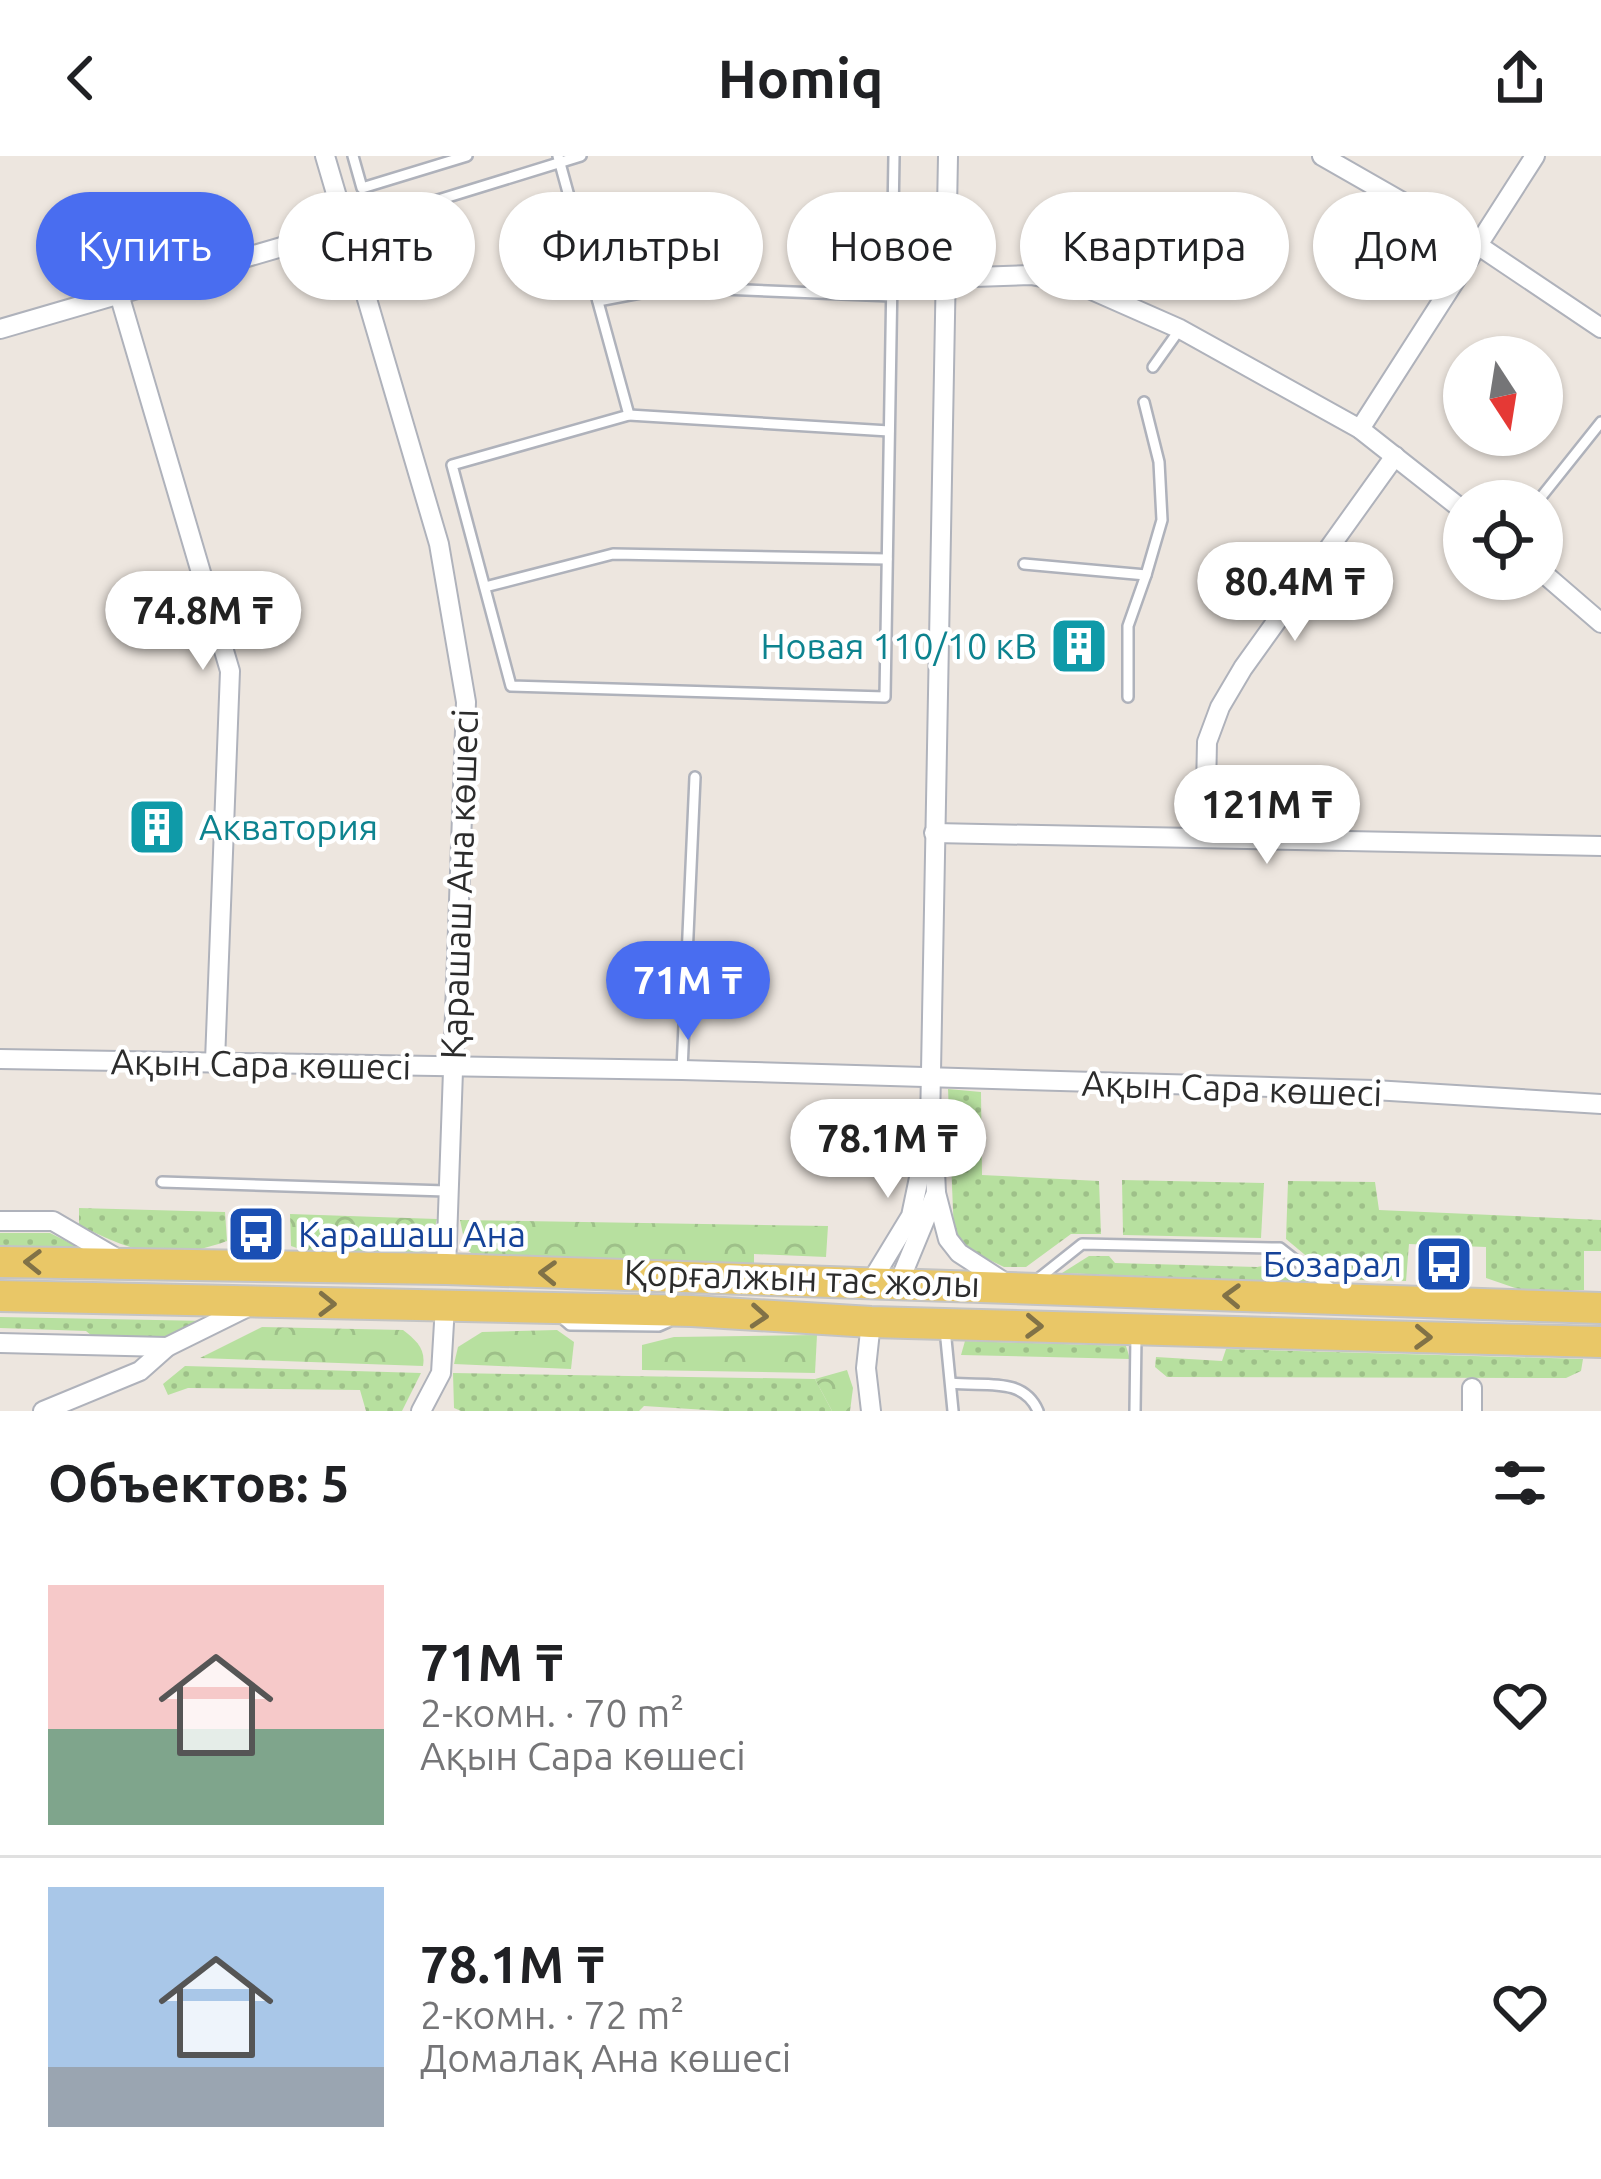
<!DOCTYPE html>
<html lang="ru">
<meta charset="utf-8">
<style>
:root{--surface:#fff;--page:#f6f6f6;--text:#202124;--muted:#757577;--line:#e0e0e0;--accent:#496df0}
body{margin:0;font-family:Ubuntu,sans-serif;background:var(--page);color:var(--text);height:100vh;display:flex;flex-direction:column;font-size:45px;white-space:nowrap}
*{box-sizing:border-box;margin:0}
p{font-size:39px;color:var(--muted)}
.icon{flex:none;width:66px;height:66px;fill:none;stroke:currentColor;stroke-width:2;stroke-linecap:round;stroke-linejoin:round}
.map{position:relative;height:1255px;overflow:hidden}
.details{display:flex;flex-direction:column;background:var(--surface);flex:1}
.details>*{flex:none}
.guide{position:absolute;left:36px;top:36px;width:1530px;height:108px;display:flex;gap:24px}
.needle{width:78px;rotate:168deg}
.tools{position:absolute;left:1443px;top:180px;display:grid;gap:24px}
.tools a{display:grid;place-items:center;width:120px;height:120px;border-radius:50%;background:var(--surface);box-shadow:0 3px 9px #0004;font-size:60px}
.price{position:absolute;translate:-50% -102px;padding:0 27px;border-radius:42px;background:#fff;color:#222;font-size:39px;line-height:78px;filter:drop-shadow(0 3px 6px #0008)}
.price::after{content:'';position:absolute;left:50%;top:72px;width:36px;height:27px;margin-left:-18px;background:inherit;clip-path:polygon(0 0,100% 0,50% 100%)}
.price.current{background:var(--accent);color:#fff}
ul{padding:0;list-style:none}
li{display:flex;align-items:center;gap:36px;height:300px;padding:0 48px}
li+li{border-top:3px solid var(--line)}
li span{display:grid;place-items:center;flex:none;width:336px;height:240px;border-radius:0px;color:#555}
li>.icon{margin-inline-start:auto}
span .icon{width:144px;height:144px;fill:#fffc;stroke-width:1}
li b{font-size:51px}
h2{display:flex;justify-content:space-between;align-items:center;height:144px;padding:0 48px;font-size:51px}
.chip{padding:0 42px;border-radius:54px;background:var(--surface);box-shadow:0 3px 9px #0004;font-size:42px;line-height:108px}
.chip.current{background:var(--accent);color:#fff}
header{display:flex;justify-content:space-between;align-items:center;height:156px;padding:0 48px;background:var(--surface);font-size:54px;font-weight:700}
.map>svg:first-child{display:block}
.grass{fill:url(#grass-dots)}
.forest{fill:url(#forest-crowns)}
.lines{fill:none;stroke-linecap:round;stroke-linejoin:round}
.service-casing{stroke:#afb2bb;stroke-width:14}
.minor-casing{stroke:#afb2bb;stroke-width:22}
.primary-casing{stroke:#c4c4c4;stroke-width:34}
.service{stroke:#fff;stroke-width:9}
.minor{stroke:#fff;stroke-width:18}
.primary{stroke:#e9c767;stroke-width:30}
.oneway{stroke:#817247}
.labels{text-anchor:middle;stroke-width:9;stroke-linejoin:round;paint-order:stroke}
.culture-label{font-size:36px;fill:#0d838f;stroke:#fff;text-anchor:end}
.street-label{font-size:36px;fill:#2c2c2c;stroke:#fff}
.transit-label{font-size:36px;fill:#164399;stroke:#fff;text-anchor:start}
</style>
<header><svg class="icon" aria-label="back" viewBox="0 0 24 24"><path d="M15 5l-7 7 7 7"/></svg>Homiq<svg class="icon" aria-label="share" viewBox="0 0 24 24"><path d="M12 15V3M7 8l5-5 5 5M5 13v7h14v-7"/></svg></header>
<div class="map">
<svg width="1601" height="1255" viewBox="0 0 1601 1255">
<defs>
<pattern id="grass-dots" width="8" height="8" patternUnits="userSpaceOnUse" patternTransform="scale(3)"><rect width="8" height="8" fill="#b7e09f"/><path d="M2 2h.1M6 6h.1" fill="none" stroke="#9ec089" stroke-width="1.8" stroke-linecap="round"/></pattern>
<pattern id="forest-crowns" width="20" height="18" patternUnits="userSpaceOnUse" patternTransform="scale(3)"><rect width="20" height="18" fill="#b7e09f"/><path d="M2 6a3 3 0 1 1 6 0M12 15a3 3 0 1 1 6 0" fill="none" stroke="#9ec089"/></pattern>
</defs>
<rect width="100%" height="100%" fill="#ede6df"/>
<g class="grass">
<polygon points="948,933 981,936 982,1019 1099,1025 1101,1078 1071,1078 1026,1111 1004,1111 973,1096 954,1078"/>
<polygon points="1122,1024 1264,1027 1261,1082 1123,1079"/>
<polygon points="1288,1025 1375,1026 1379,1054 1601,1064 1601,1095 1584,1095 1584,1134 1521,1134 1486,1122 1486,1091 1409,1088 1406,1125 1334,1123 1286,1083"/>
<path d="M79,1052L225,1056L227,1085C165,1107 135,1097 79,1069Z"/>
<polygon points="0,1077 50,1077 98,1101 0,1097"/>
<polygon points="1089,1100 1109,1100 1115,1107 1257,1111 1284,1106 1309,1127 1062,1117"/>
<polygon points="0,1161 208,1165 165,1185 97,1184 86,1175 0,1172"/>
<polygon points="965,1185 1126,1190 1130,1203 961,1199"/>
<polygon points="1226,1193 1583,1203 1581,1215 1566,1222 1167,1221 1155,1211 1156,1201 1222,1205"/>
<polygon points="185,1210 421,1217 402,1255 366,1255 360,1234 188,1232 168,1239 163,1228"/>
<polygon points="453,1217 815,1223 832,1255 722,1255 644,1250 639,1255 461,1255 454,1252"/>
</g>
<g class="forest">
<path d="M290,1058L437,1063L429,1092C391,1112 331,1104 291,1090Z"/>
<polygon points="460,1064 828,1070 826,1101 754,1098 754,1110 480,1104 466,1093"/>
<path d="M262,1171L403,1174C416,1184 426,1193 423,1210L200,1202Z"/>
<polygon points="557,1174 574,1186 571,1213 454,1208 458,1191 482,1176"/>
<polygon points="817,1179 815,1217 642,1214 642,1189 674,1181"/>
<polygon points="847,1214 853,1232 850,1255 832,1255 815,1223"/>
</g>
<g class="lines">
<defs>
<g id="service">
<polyline points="353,0 362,32 467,0"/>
<polyline points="558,0 629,259 452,309 511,530 885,541 894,0"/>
<polyline points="347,72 581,0"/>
<polyline points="598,145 672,131 891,140"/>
<polyline points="1153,211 1180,173"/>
<polyline points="629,259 889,275"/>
<polyline points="1538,345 1601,266"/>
<polyline points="1024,408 1146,419 1162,364 1159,306 1144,246"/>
<polyline points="485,431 613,398 887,403"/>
<polyline points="1128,541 1128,470 1146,419"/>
<polyline points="682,914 695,621"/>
<polyline points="162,1026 446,1035"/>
<polyline points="1038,1123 1082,1088 1272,1092 1280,1092 1331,1132"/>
<polyline points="562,1162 570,1169 659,1170 668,1166"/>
<polyline points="945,1173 953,1255"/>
<path d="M951,1227C984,1231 1023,1220 1038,1255"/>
<polyline points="1135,1255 1136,1179"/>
</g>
<g id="minor">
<polyline points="325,0 439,388 466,546 446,1113"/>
<polyline points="1322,0 1476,88 1601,172"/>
<polyline points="945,122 1031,119 1078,128 1180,173 1360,273 1464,355"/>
<polyline points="119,138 230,515 215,905"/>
<polyline points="0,173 347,72"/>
<polyline points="1360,273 1535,0"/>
<polyline points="1542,416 1601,467"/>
<polyline points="934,677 1601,690"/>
<polyline points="1205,682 1207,586 1220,551 1243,512 1395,300"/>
<polyline points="0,903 682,914 1374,934 1601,948"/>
<polyline points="936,1037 948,1083 959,1097 1004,1126"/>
<polyline points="0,1065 53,1065 118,1103"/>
<polyline points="869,1129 911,1060 930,969 948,0"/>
<polyline points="898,1129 936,1037 934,992"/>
<polyline points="871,1166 866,1212 871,1255"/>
<polyline points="0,1187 167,1191 250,1150"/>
<polyline points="43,1255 140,1215 167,1191"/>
<polyline points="421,1255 441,1217 445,1150"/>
<polyline points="1472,1255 1472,1232"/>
</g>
<g id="primary">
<polyline points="0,1106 446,1113 1601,1152"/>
<polyline points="0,1140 692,1155 871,1166 1601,1186"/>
</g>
</defs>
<use href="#service" class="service-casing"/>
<use href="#minor" class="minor-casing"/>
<use href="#primary" class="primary-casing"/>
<use href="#service" class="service"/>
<use href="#minor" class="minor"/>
<use href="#primary" class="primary"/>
</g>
<defs><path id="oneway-chevron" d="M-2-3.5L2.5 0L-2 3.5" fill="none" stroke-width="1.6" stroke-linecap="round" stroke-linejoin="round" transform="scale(3)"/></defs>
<g class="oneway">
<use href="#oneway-chevron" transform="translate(33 1106) rotate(-179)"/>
<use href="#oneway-chevron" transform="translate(548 1117) rotate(-178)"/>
<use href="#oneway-chevron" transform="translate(1232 1140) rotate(-178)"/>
<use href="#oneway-chevron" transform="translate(327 1148) rotate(1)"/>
<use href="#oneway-chevron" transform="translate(759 1160) rotate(4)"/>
<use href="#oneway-chevron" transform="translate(1034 1170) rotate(2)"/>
<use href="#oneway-chevron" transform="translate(1423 1181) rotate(2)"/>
</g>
<defs>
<symbol id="building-square" viewBox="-11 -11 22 22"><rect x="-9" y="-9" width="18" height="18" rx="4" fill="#0f9aa8" stroke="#fff"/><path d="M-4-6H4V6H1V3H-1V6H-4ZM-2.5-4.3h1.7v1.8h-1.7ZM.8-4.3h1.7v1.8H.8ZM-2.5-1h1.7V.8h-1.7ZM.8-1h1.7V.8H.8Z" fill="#fff"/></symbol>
<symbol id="bus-square" viewBox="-11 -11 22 22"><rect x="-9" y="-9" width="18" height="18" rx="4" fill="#1a4fb4" stroke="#fff"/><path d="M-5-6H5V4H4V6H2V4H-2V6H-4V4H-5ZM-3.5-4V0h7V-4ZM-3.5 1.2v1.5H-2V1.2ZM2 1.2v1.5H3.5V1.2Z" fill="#fff"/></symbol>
</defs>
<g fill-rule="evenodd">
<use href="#building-square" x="1046" y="457" width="66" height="66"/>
<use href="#building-square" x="124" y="638" width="66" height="66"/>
<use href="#bus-square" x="223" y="1045" width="66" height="66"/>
<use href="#bus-square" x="1411" y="1075" width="66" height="66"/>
</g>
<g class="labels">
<g class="culture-label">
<text x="1037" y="503">Новая 110/10 кВ</text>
<text x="199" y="684" text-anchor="start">Акватория</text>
</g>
<g class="street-label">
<text transform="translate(459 728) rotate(-88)" y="13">Қарашаш Ана көшесі</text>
<text transform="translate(261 908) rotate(1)" y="13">Ақын Сара көшесі</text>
<text transform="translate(1232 932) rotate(2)" y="13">Ақын Сара көшесі</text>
<text transform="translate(802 1122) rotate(2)" y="13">Қорғалжын тас жолы</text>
</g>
<g class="transit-label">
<text x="298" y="1091">Карашаш Ана</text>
<text x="1402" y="1121" text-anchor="end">Бозарал</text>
</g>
</g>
</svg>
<div class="tools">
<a><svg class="needle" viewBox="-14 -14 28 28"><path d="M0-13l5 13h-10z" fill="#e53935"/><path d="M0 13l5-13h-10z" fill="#757577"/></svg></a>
<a><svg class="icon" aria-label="locate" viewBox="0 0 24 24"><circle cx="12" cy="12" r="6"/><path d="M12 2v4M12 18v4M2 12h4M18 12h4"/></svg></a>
</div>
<b class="price" style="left:1295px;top:488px">80.4M ₸</b>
<b class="price" style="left:203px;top:517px">74.8M ₸</b>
<b class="price" style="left:1267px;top:711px">121M ₸</b>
<b class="price current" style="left:688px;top:887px">71M ₸</b>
<b class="price" style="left:888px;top:1045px">78.1M ₸</b>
<div class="guide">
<a class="chip current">Купить</a>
<a class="chip">Снять</a>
<a class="chip">Фильтры</a>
<a class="chip">Новое</a>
<a class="chip">Квартира</a>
<a class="chip">Дом</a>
</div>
</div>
<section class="details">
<h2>Объектов: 5<svg class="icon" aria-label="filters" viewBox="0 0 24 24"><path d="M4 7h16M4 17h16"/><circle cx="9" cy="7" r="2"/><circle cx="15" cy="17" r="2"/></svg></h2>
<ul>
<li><span style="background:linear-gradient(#f6c9c9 60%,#7fa58c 0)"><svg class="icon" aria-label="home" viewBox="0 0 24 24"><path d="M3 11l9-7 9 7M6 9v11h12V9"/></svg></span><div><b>71M ₸</b><p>2-комн. · 70 m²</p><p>Ақын Сара көшесі</p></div><svg class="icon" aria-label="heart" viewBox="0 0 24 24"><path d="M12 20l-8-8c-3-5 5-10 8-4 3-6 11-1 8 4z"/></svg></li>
<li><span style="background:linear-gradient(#a9c7e8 75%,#9aa5b1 0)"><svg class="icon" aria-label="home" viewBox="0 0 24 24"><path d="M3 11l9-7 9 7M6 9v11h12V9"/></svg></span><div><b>78.1M ₸</b><p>2-комн. · 72 m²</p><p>Домалақ Ана көшесі</p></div><svg class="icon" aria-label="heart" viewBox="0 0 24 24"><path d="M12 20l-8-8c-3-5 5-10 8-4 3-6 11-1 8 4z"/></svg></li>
</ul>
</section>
